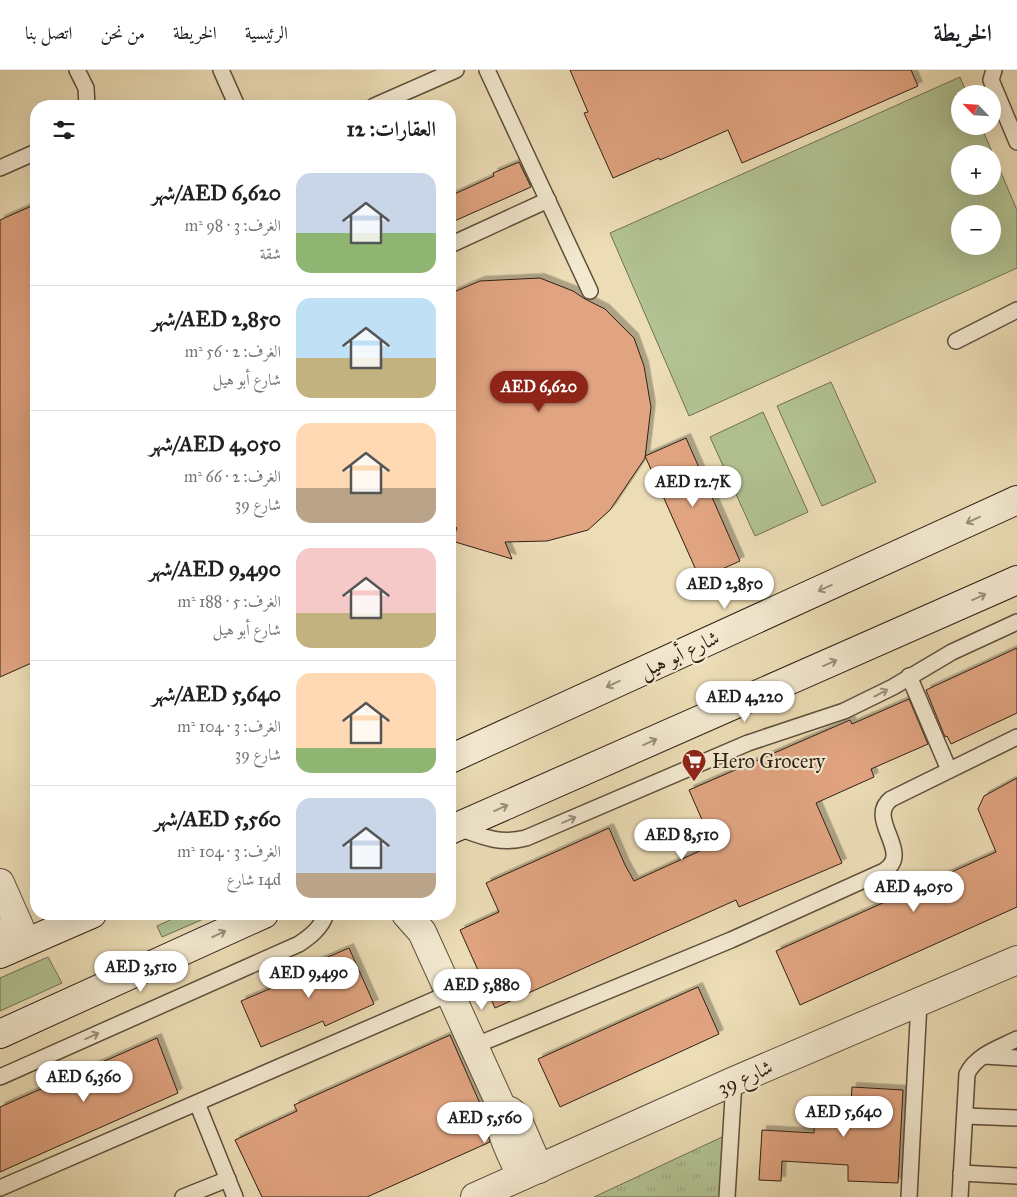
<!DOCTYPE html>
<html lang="ar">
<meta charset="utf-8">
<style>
:root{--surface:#fff;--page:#f6f6f6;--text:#202124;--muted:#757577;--line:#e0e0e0;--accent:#8f2418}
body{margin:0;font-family:"IM FELL Great Primer",Amiri,serif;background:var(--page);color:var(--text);direction:rtl;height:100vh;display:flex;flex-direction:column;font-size:19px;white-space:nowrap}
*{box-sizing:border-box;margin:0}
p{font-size:16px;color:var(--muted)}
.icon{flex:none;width:28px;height:28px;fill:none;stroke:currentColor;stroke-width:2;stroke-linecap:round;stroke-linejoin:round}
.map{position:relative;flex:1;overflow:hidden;direction:ltr}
.drawer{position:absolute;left:30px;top:30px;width:426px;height:820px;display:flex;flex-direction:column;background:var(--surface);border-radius:20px;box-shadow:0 5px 20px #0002;direction:rtl}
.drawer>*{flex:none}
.needle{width:32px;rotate:295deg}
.tools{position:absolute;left:951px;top:15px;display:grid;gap:10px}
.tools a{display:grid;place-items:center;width:50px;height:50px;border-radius:50%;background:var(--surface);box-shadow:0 5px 20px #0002;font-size:25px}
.price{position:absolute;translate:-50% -42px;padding:0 11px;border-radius:18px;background:#fff;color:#222;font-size:16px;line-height:32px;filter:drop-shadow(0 1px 2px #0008)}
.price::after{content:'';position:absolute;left:50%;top:30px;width:15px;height:11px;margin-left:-8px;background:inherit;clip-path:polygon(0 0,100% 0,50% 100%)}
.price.on{background:var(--accent);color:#fff}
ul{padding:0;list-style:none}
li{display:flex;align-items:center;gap:15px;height:125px;padding:0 20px}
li+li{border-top:1px solid var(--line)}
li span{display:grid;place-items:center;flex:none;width:140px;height:100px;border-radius:15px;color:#555}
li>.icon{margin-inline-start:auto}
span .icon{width:60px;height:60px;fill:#fffc;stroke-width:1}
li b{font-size:21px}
h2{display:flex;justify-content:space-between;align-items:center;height:60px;padding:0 20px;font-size:21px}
header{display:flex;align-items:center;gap:30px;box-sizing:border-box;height:70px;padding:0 25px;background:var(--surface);border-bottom:1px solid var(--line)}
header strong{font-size:24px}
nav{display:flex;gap:28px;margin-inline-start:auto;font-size:18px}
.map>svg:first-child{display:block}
.green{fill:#b2c292;stroke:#707152;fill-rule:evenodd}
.park{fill:url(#park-tufts);stroke:#707152}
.building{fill:#e1a481;stroke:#2f2013;filter:url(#shadow)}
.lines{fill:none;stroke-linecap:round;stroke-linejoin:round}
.lane-casing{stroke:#5e4f3c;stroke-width:18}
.street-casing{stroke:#5e4f3c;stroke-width:30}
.secondary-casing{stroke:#2f2013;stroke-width:30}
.lane{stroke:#f3e9d0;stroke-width:15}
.street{stroke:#f3e9d0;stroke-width:28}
.secondary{stroke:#f3e9d0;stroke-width:28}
.oneway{stroke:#9b8f7b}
.labels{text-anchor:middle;stroke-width:4.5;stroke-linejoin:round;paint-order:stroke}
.street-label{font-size:20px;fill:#2f2013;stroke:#f3e9d0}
.poi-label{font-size:20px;fill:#2f2013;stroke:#f3e9d0;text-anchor:start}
</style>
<header>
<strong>الخريطة</strong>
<nav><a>الرئيسية</a><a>الخريطة</a><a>من نحن</a><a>اتصل بنا</a></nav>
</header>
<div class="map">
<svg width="1017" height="1127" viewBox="0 0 1017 1127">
<defs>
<pattern id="park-tufts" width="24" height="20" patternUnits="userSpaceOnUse" patternTransform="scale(1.25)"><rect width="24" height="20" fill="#b2c292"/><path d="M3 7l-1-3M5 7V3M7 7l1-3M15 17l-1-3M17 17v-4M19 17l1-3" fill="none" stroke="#99a67d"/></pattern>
<filter id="shadow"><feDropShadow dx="4.5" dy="-4.5" stdDeviation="0" flood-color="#0004"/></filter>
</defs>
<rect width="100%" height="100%" fill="#ecddb6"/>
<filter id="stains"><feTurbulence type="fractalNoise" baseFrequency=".004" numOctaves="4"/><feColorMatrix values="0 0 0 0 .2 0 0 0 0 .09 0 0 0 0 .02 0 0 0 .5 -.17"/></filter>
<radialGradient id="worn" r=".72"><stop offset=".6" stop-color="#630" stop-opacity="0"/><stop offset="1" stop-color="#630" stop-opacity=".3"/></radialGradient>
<g class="green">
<path d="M960,7L967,24H960V56H981L1017,140V198L689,346L610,163ZM960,84H992V116H960ZM960,144H992V176H960Z"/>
<polygon points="831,312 876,412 822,436 777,336"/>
<polygon points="763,342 808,442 755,466 710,367"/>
<polygon points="183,844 215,844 162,867 157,856"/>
<polygon points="48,887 62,913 0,941 0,908"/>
</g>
<polygon class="park" points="737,1060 733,1127 594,1127"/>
<g class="building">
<polygon points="570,0 911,0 918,16 742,93 728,60 660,90 659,88 613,108 584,43 588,42"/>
<polygon points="519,92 531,117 450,153 450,126 494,106 493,103"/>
<polygon points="36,134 36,591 0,607 0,150"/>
<polygon points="540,208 573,221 585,229 605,239 634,268 644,296 651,337 645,388 610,440 588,460 547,471 505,472 512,489 452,471 457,458 450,452 450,226 454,222 480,211"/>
<polygon points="686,368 740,491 700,509 645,386"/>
<polygon points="1017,578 1017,643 951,674 947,666 945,667 926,620"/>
<polygon points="909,629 928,674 871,699 874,707 816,733 842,793 739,837 736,830 495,938 460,860 499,842 486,813 609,758 625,795 634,811 713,775 689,720 850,650 852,654"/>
<polygon points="1017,708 1017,837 800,935 776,881 996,782 978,739 984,726"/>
<polygon points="349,878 374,934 325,956 323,951 261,977 241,931 303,905 300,899"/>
<polygon points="698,917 719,964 560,1037 538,989"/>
<polygon points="450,965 485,1045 486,1058 490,1072 367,1127 262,1127 235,1070 297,1041 294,1035"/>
<polygon points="157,968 178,1023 0,1102 0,1037"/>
<polygon points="852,1017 903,1020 898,1113 848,1111 848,1095 782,1091 781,1111 759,1110 762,1060 814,1063 815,1033 851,1034"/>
</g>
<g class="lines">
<defs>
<g id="lane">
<polyline points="77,0 86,18 87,36"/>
<polyline points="221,0 237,36"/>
<polyline points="487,0 590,221"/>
<polyline points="994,0 991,10 1017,72"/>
<polyline points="374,36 456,0"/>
<polyline points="0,98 36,82"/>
<polyline points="450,175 548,130"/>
<polyline points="956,271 1017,240"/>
<polyline points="909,606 949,700"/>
<path d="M456,757C481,766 499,775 526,768L748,673L844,641L893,617L952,582L1017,552"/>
<path d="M474,976L731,870L884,801C914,783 865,749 891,729L1017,667"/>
<polyline points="984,986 1017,988"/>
<path d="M0,1007L299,874C311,866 321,858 326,844"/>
<polyline points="197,1033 235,1127"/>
<polyline points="965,1046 1017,1048"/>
<polyline points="961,1103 1017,1106"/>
<polyline points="0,1118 450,923"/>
<polyline points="183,1127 228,1109"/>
<polyline points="727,1127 734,1011"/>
<polyline points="909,1127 919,932"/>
<path d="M960,1127L967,1004C976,985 999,978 1017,969"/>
</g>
<g id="street">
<polyline points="0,813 26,872"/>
<path d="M406,844L422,862L502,1038C496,1060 513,1086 521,1106"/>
<polyline points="0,863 8,880"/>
<polyline points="502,1038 510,1041 516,1046 539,1099"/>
<polyline points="475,1127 734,1011 1017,890"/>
</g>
<g id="secondary">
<polyline points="450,689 1017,430"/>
<polyline points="450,760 1017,510"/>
<polyline points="0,884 92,844"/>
<polyline points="0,964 264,844"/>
</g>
</defs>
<use href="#lane" class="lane-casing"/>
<use href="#street" class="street-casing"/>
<use href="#secondary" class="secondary-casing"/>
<use href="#lane" class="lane"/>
<use href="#street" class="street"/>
<use href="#secondary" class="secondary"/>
</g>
<defs><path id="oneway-shaft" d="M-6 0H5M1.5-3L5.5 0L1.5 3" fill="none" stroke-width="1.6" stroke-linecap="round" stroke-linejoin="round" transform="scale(1.25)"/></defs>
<g class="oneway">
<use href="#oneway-shaft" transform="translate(973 450) rotate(155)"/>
<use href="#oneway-shaft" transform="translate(825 518) rotate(155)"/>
<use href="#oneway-shaft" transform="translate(979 527) rotate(-24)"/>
<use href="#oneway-shaft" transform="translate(830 593) rotate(-24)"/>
<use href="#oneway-shaft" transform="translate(613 614) rotate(155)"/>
<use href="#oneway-shaft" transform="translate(881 623) rotate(-28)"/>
<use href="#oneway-shaft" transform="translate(650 672) rotate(-24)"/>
<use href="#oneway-shaft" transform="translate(501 738) rotate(-24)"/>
<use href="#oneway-shaft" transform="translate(569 750) rotate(-23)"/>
<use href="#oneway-shaft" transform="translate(219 864) rotate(-25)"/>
<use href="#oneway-shaft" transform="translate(92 966) rotate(-24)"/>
</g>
<defs>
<symbol id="supermarket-pin" viewBox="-11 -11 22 30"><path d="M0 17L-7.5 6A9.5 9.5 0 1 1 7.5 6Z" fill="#8f2418" stroke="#f3e9d0"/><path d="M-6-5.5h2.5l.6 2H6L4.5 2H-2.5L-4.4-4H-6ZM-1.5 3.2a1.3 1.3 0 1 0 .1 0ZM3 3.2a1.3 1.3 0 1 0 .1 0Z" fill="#fff"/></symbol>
</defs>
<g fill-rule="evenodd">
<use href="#supermarket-pin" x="680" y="677" width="28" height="38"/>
</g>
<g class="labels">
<g class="street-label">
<text transform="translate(679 584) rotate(-25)" y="7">شارع أبو هيل</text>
<text transform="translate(745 1007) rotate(-24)" y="7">شارع 39</text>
</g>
<g class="poi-label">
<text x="712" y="698">Hero Grocery</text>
</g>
</g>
<rect width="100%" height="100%" filter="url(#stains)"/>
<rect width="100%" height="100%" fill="url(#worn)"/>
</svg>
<div class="tools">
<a><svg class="needle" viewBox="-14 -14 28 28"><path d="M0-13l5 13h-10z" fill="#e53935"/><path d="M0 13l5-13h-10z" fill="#757577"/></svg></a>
<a>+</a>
<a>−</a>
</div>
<b class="price on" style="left:539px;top:343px">AED 6,620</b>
<b class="price" style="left:693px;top:438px">AED 12.7K</b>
<b class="price" style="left:725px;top:540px">AED 2,850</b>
<b class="price" style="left:745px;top:653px">AED 4,220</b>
<b class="price" style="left:682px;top:791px">AED 8,510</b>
<b class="price" style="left:914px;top:843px">AED 4,050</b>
<b class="price" style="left:141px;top:923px">AED 3,510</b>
<b class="price" style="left:309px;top:929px">AED 9,490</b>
<b class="price" style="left:482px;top:941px">AED 5,880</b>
<b class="price" style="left:84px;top:1033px">AED 6,360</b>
<b class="price" style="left:844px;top:1068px">AED 5,640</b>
<b class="price" style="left:485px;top:1074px">AED 5,560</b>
<section class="drawer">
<h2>العقارات: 12<svg class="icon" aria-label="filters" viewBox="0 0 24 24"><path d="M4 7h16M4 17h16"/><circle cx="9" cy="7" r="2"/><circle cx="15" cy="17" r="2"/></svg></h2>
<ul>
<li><span style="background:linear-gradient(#c9d6e8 60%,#8fb573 0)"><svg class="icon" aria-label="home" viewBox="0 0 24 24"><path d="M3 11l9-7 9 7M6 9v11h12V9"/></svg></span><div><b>AED 6,620/شهر</b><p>الغرف: 3 · 98 m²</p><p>شقة</p></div></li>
<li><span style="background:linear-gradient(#bfe0f5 60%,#c2b280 0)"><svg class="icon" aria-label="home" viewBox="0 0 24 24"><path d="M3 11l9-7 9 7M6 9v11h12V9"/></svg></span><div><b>AED 2,850/شهر</b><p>الغرف: 2 · 56 m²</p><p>شارع أبو هيل</p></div></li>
<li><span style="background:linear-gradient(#ffd9b3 65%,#b9a48a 0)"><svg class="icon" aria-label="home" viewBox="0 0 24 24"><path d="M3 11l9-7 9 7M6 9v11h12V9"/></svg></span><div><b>AED 4,050/شهر</b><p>الغرف: 2 · 66 m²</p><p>شارع 39</p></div></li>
<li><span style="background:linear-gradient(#f6c9c9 65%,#c2b280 0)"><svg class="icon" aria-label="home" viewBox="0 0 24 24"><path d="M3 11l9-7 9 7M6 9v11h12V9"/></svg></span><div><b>AED 9,490/شهر</b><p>الغرف: 5 · 188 m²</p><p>شارع أبو هيل</p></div></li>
<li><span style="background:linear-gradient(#ffd9b3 75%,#8fb573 0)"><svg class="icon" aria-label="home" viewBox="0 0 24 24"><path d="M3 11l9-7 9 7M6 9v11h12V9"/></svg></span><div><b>AED 5,640/شهر</b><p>الغرف: 3 · 104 m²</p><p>شارع 39</p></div></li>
<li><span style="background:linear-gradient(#c9d6e8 75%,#b9a48a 0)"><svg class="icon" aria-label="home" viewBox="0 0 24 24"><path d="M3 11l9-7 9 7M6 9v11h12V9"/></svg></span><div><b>AED 5,560/شهر</b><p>الغرف: 3 · 104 m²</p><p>14d شارع</p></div></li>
</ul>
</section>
</div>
